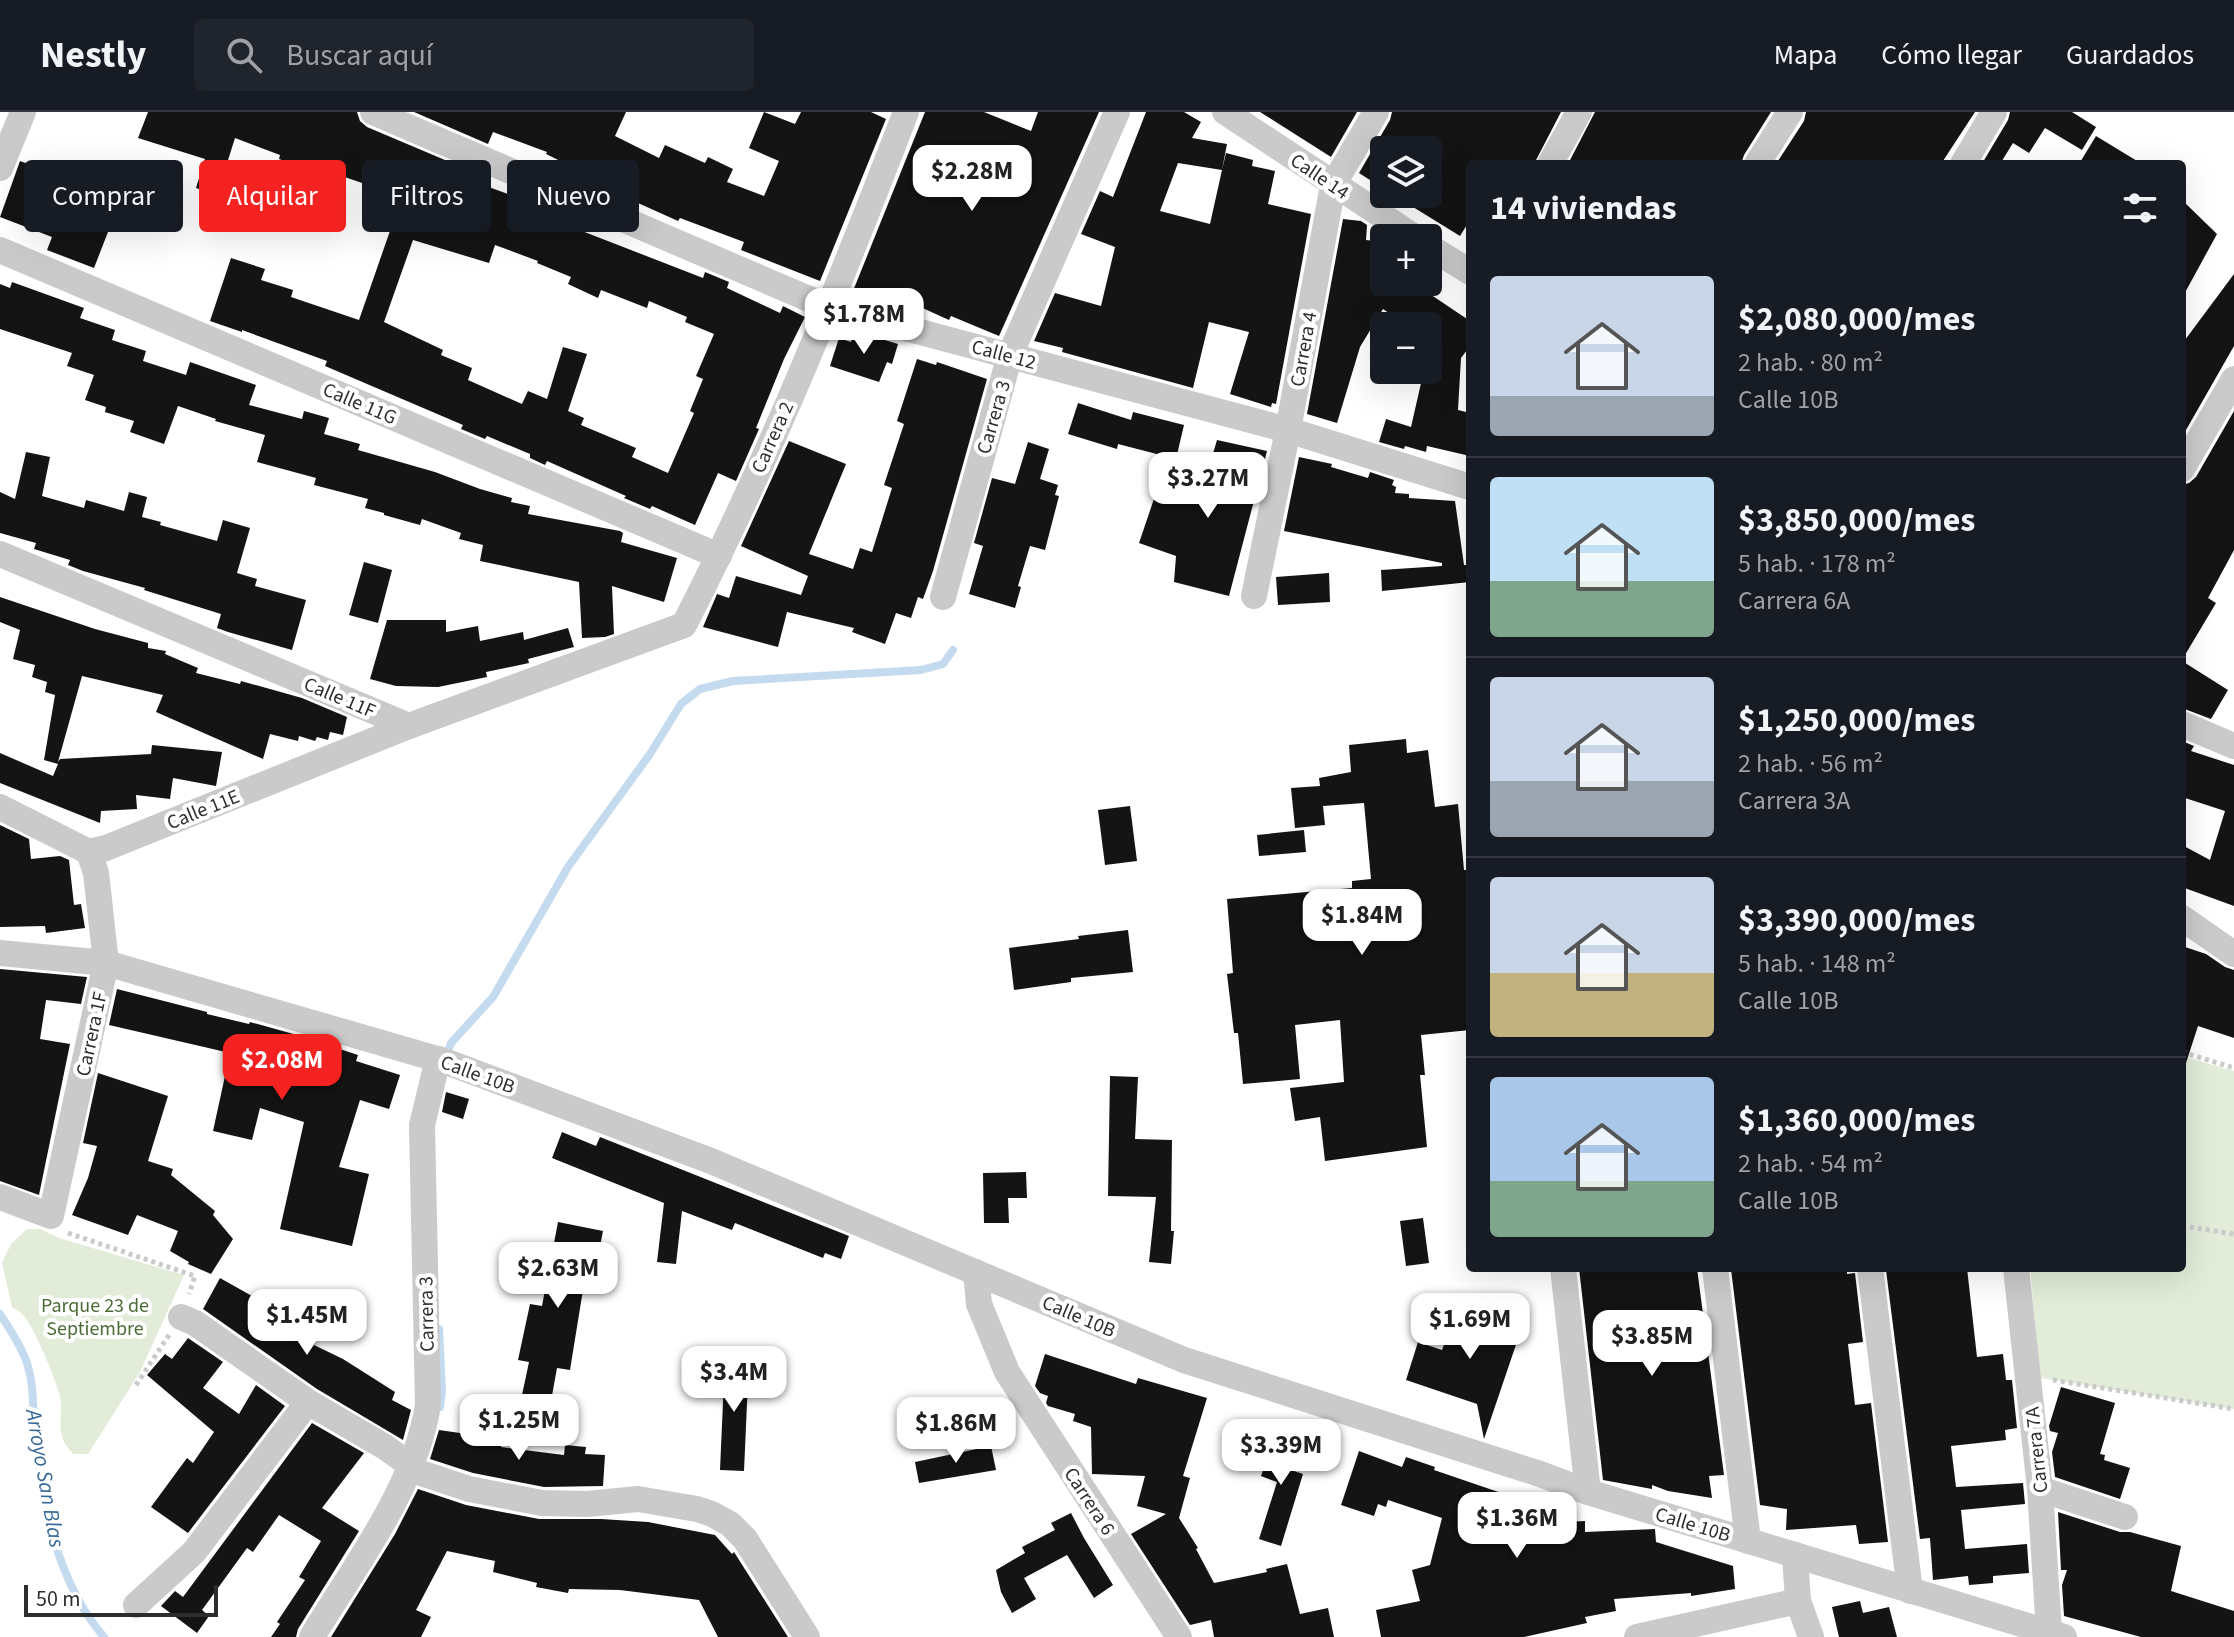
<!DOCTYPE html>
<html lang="es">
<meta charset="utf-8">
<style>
:root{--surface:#171b24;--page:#20242c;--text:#f1f3f6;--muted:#9ea1a6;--line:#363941;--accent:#f42220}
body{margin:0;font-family:"Source Sans 3",sans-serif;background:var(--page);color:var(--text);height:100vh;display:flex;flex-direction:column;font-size:30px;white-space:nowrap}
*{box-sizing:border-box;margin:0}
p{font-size:26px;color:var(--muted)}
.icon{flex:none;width:44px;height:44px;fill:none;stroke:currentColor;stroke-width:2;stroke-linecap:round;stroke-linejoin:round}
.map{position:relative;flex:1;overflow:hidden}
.panel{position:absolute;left:1466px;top:48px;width:720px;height:1112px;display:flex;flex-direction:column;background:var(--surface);border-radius:8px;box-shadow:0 8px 32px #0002}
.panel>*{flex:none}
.hud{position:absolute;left:24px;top:48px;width:760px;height:72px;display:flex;gap:16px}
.tools{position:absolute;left:1370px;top:24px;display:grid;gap:16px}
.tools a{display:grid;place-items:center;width:72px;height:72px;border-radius:8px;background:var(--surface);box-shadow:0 8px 32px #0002;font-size:40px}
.scale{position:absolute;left:24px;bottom:20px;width:194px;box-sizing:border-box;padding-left:8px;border:4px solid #2d2d2d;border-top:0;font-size:22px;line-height:28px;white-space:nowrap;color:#2d2d2d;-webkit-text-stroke:6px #fff;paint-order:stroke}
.price{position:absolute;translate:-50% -68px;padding:0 18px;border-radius:16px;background:#fff;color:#222;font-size:26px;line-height:52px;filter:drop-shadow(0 2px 4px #0008)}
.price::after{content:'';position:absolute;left:50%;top:48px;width:24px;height:18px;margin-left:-12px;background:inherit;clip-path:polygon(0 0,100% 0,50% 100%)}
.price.current{background:var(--accent);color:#fff}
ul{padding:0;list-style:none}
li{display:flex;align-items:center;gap:24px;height:200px;padding:0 24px}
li+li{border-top:2px solid var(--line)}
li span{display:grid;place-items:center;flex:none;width:224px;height:160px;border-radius:8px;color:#555}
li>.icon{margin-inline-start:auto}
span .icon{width:96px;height:96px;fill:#fffc;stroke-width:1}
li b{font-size:34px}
h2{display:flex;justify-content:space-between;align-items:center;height:96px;padding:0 24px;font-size:34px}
.pill{padding:0 28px;border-radius:8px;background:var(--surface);box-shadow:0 8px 32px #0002;font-size:28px;line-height:72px}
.pill.current{background:var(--accent);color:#fff}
header{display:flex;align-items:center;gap:48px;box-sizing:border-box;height:112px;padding:0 40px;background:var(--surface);border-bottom:2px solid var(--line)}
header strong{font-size:38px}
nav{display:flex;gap:44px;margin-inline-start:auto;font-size:28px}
.search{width:560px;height:72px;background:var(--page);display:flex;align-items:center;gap:20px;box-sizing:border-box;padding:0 28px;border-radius:8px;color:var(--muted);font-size:30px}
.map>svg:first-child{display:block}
.green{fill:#e2ecd9}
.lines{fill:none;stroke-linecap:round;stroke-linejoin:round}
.stream{stroke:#c4daee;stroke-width:8}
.building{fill:#141414;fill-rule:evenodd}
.path{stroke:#cacaca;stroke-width:5;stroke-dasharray:4 4;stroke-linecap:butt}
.minor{stroke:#cacaca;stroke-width:26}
.labels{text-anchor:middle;stroke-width:8;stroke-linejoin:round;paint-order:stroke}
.street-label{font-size:20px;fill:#2d2d2d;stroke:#fff}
.park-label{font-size:20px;fill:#4c6c37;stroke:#fff}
.water-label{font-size:22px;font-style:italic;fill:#356896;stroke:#fff}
</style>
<header>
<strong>Nestly</strong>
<div class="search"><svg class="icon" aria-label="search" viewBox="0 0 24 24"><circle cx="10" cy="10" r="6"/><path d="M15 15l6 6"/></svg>Buscar aquí</div>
<nav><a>Mapa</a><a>Cómo llegar</a><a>Guardados</a></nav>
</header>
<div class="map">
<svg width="2234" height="1525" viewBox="0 0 2234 1525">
<rect width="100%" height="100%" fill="#fff"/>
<g class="green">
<polygon points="2182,944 2234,959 2234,1297 2040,1266 2030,1156 2182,1156"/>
<path d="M27,1117H40L59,1126L184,1163L140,1260L88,1342H73C55,1322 62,1313 61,1289C59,1274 34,1214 23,1203C20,1199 16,1198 12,1195L2,1151L11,1132Z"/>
</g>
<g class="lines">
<g class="stream">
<polyline points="446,945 451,931 493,885 568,755 650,642 681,592 700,577 733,569 921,558 943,552 953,538"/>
<path d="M0,1202C10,1218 21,1233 27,1251C35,1275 32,1299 35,1324C44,1395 56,1469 104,1525"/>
<polyline points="439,1217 442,1279 440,1295"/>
</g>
</g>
<g class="building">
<path d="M148,0H357L360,9L367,15L478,62L475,70L549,97L546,105L703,166L705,160L729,170L727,176L780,201L783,194L805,205L784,247L756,316L759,317L736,369L718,361L695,413L652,394L650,397L624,386L626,384L547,349L545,353L530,346V342L487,324L485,327L461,317L463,313L325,254L327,249L242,218V220L210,209L231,146L265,157L261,168L293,178L291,185L359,208L399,93L369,82L371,74L321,57L319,62L279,47L280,43L235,26L217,83L196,76L205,47L138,26ZM413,128L489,151L495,133L538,149L537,151L571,165L568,172L598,186L601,178L647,196L649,189L687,205L685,210L714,222L696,264L703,267L690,299L694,301L668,361L632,345L636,336L581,313L584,306L568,299L587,242L563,235L547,287L528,279L522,292L468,268L472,256L441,243L443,238L384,210Z"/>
<polygon points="414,0 626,0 615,24 659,46 665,33 705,51 708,45 733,57 727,70 764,84 779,49 749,36 764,0 795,12 801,0 871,0 886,7 820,169 741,138 744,130 680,106 678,109 638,91 596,69 597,67 546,42 547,40 493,20 488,32"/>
<polygon points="925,0 984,0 1031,19 1038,0 1099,0 999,224 951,204 949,208 896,184 891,196 865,189 866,185 853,179"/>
<path d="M1146,0H1184L1201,10L1192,26L1227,32L1222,58L1226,41L1253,48L1252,54L1275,59L1268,92L1311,102L1276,292L1272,291L1271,295L1230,282L1249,220L1209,210L1193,276L1062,240L1063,236L1034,229L1055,181L1101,194L1115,135L1081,122L1100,79L1113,85ZM1178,51L1222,58L1210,112L1160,99Z"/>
<polygon points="1260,0 1357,0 1331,45"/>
<polygon points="1392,0 1561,0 1534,52 1470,52 1470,108 1460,124 1392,82 1428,82 1428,38 1384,38 1384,77 1359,61 1390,8"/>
<polygon points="1595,0 1771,0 1744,43 1741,52 1568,52"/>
<polygon points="1806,0 1975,0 1941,52 1776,52 1804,9"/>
<polygon points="2010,0 2072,0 2096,15 2082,38 2045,16 2029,41 2013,31 2000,52 1985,52 1983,50 2008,8"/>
<polygon points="2096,24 2142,52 2079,52"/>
<polygon points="20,49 68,67 62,82 115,102 94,156 47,138 52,125 0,105"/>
<polygon points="2182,88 2217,122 2182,186"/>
<polygon points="1343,107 1361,109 1367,113 1366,128 1384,130 1384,170 1412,170 1470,209 1470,234 1461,246 1458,298 1470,301 1470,344 1427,334 1426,340 1405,334 1404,337 1379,330 1386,307 1411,315 1424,258 1428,258 1428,214 1408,214 1383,197 1360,235 1337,311 1307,302"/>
<polygon points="2234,162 2234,234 2182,325 2182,232"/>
<polygon points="12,170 84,196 80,206 115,218 112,228 146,239 143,249 186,263 190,250 256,273 249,293 302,307 304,299 329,306 324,322 360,332 358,338 435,360 480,377 512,386 511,390 530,394 528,402 620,419 623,421 621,430 677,446 664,490 612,474 614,522 605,525 582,526 579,470 480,449 483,433 459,427 461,421 422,407 420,413 384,403 384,401 365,396 368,387 314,373 316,366 257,350 265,323 215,309 216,307 178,294 164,332 130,320 134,309 105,300 106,295 85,288 94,263 67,254 72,241 0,217 0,172 10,176"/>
<polygon points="855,219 898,232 892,252 887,250 879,270 830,254 839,226 851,230"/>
<polygon points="917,247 936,253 937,250 987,267 933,459 923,487 918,485 911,506 896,501 885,532 852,520 854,516 787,500 778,535 703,515 717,482 729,486 736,464 801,483 808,464 741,434 789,329 846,352 809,442 853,457 860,436 872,440 892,376 884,373 904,312 897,309"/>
<polygon points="1078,291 1131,308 1133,300 1184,313 1176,347 1118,332 1117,337 1068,322"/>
<polygon points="2234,299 2234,438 2208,486 2216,491 2182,548 2182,373 2189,371 2196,365"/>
<polygon points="1217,328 1267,339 1229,484 1174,470 1176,444 1139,431 1158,375 1200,386"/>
<polygon points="1028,330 1049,337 1040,367 1058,373 1055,383 1059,384 1045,438 1030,434 1018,474 1021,475 1015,496 969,482 983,434 974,431 992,366 1015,372"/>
<polygon points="26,340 50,345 42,384 84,396 86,388 124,399 129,380 147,385 142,405 161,410 160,413 217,429 223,408 250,416 237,461 257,467 255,474 306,488 292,538 228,520 217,516 221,502 144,478 145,476 83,459 68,453 70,448 34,437 36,431 0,421 0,380 15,387"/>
<polygon points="1299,345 1332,352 1331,355 1368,366 1370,360 1394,368 1392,373 1396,375 1395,381 1409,382 1409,386 1455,389 1464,453 1470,453 1470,470 1382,479 1381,458 1442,454 1442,451 1284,419"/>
<polygon points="364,450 392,458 378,511 349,503"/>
<polygon points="1329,461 1330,490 1278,493 1276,465"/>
<polygon points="0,485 95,517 148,531 148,536 166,539 165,542 198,556 196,561 240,572 241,569 302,586 347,605 343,623 330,620 328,628 317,625 315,629 299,624 298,629 270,622 263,647 156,600 163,583 82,564 58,650 60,647 151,642 152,633 222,640 216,674 173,666 170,687 136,683 137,697 101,699 100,711 0,671 0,641 53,664 58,652 44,648 55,583 45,580 47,570 32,565 35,553 13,547 20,518 0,510"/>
<polygon points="387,508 446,508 446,520 478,514 480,529 523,520 524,528 568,516 574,535 528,547 529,551 486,560 487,565 438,575 396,574 370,567"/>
<polygon points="2182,549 2228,578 2211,607 2182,596"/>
<polygon points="1406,627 1407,641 1428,638 1435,695 1458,692 1464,758 1470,758 1470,918 1421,923 1425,963 1420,963 1427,1035 1325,1049 1320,1005 1295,1009 1290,976 1344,970 1340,908 1295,913 1300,967 1243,972 1238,921 1234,921 1227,862 1233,861 1227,787 1352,776 1352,769 1371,767 1364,691 1323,694 1325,713 1295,716 1291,676 1320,674 1319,666 1351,660 1349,633"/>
<polygon points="2182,629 2194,634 2191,639 2234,653 2234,794 2182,775 2182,733 2210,748 2225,699 2182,685"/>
<polygon points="1130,694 1137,749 1105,753 1098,698"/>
<polygon points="0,713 29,727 31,747 60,744 69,748 74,793 81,792 85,816 46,821 45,814 0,815"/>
<polygon points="1304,718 1306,740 1259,744 1257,723"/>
<polygon points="1128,818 1133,860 1071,866 1071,870 1014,878 1009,836 1079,827 1078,824"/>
<polygon points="2182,834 2206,842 2225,855 2234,858 2234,926 2198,914 2186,951 2182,950"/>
<polygon points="0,857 87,865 81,892 46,888 40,927 70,932 39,1083 0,1069"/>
<polygon points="117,877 207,900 207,902 249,912 250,910 297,923 358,943 356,949 400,963 389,997 360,988 339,1055 369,1062 352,1134 280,1117 304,1010 260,996 252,1028 213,1019 230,941 109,913"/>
<polygon points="98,961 168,984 148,1049 173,1057 171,1063 215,1099 213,1103 233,1127 211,1162 188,1152 189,1150 170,1139 178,1119 137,1103 128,1123 72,1103 88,1066 97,1034 83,1031"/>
<polygon points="1110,964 1138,965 1135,1027 1172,1028 1171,1119 1174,1119 1171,1152 1149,1150 1156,1085 1108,1084"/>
<polygon points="446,980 469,987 463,1007 442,1000"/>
<polygon points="562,1020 596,1034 600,1025 849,1124 841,1147 825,1141 823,1146 735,1111 732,1118 682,1099 676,1152 657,1150 664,1091 552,1046"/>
<polygon points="1026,1060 1027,1086 1008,1086 1009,1111 984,1111 983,1061"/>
<polygon points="1423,1106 1429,1151 1406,1154 1400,1109"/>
<polygon points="558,1110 603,1119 597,1149 588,1147 570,1258 557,1256 551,1289 522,1283 529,1250 518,1248 530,1192 542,1194"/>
<polygon points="1579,1156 1697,1156 1724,1363 1709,1364 1712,1386 1668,1379 1652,1373 1652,1377 1603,1368"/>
<polygon points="1745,1156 1847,1156 1847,1162 1855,1161 1863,1230 1848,1232 1855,1293 1871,1291 1888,1430 1859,1432 1856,1413 1786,1418 1787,1397 1760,1393 1731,1157"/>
<polygon points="1902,1156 1967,1156 1977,1245 2003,1242 2006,1268 2012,1268 2017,1316 2005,1318 2006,1328 1951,1334 1956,1375 2023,1371 2025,1392 1961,1398 1965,1437 2027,1432 2029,1461 1993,1464 1993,1471 1969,1473 1968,1464 1933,1468 1930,1426 1920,1427 1886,1158"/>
<polygon points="220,1166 275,1197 318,1226 314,1233 343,1247 395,1280 392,1288 411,1298 403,1328 317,1277 203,1197"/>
<polygon points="1471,1196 1523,1212 1484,1327 1477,1292 1406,1268 1418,1230 1442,1238 1457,1198 1469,1202"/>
<polygon points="188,1226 223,1250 203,1276 239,1302 256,1273 285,1294 188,1421 151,1395 187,1346 193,1351 214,1320 147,1263 165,1242 172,1247"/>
<polygon points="1045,1242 1136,1272 1138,1266 1207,1286 1183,1364 1190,1366 1179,1406 1198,1436 1196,1437 1214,1471 1267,1460 1266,1457 1287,1452 1300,1502 1328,1496 1334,1525 1214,1525 1211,1508 1190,1513 1131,1422 1166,1402 1137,1394 1145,1364 1092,1362 1091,1315 1073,1309 1075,1302 1048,1294 1046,1291 1048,1284 1040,1281 1035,1274"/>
<polygon points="725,1245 749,1246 744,1359 720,1358"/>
<polygon points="2061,1275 2115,1291 2100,1342 2105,1343 2104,1348 2130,1356 2120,1387 2055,1365 2052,1340 2058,1321 2050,1319 2049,1314"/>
<polygon points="312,1311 364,1341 322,1396 359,1419 298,1517 296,1525 271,1525 280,1512 277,1510 305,1468 299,1465 321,1429 279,1403 253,1440 247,1436 202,1498 209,1504 197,1521 161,1494 175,1479 183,1485"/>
<polygon points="439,1318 502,1327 501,1335 564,1343 565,1333 586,1335 585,1342 605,1343 603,1374 544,1375 473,1361 430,1347"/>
<polygon points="1277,1319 1301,1327 1291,1358 1303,1362 1281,1434 1259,1427 1277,1370 1261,1364"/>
<polygon points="991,1334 996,1358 919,1371 915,1350"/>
<polygon points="1359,1339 1402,1355 1406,1345 1435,1355 1434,1358 1513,1385 1510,1392 1543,1395 1543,1402 1565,1401 1566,1410 1585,1409 1585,1420 1655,1417 1656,1430 1733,1454 1735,1477 1691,1484 1691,1481 1614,1487 1616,1499 1585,1505 1587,1511 1524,1525 1381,1525 1376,1498 1420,1489 1412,1458 1430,1453 1442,1406 1388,1388 1386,1395 1378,1392 1374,1404 1341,1393"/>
<polygon points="418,1377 466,1393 539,1407 601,1407 648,1410 715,1423 732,1442 734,1440 788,1525 718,1525 699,1488 620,1478 569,1477 568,1481 536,1475 537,1471 493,1460 495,1449 447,1439 416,1498 431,1505 421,1525 331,1525 395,1422"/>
<polygon points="2058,1400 2120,1420 2130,1420 2181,1434 2171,1479 2234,1499 2234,1525 2141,1525 2064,1504 2062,1473 2067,1458 2061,1458"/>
<polygon points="1071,1401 1084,1426 1113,1473 1094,1486 1067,1443 1024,1466 1036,1487 1012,1501 1001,1480 996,1458 1025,1441 1022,1435 1055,1418 1051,1411"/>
<polygon points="1860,1489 1863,1501 1889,1495 1897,1525 1839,1525 1832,1495"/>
</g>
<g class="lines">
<g class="path">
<polyline points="2182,940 2234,956"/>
<polyline points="2182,1114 2234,1122"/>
<polyline points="68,1121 195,1164 189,1182"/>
<polyline points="2053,1268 2234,1297"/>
<polyline points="136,1273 169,1223"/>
</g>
<g class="minor">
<polyline points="373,0 830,196 1288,318 1470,375"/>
<polyline points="1225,0 1416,126"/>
<polyline points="1550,52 1579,0"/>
<polyline points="1757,52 1790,0"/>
<polyline points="1963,52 1994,0"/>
<polyline points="0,56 23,0"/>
<polyline points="1428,134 1470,160"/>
<polyline points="0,138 719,444"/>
<polyline points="2182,357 2234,267"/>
<path d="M0,442L409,614L684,513C769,347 839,174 906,0"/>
<polyline points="1254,484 1288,318 1333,73 1376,0"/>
<polyline points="943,485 1010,243 1117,0"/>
<polyline points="2182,612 2234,634"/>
<polyline points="0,695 89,740 106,736 409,614"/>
<polyline points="2182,806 2234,842"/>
<polyline points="0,841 106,851 444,949 711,1049 1184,1248 1540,1362 1588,1380 2064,1525"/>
<polyline points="0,1085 51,1104 106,851 96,761 89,740"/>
<polyline points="1563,1156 1588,1380"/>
<polyline points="1715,1156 1748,1429"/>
<polyline points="1870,1156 1910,1479"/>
<polyline points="2016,1156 2040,1377 2049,1520"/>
<polyline points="976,1160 979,1192 1007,1260 1179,1525"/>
<polyline points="181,1205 195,1211 308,1290 385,1335 421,1361 469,1377 542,1391 587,1392 638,1387 697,1397 712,1402 730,1412 745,1427 807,1525"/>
<polyline points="2040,1377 2125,1405"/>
<polyline points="1795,1443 1798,1489 1811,1525"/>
<polyline points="136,1493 194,1440 308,1290"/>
<path d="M312,1525C354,1455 415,1376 428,1293L422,1013L438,947"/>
<polyline points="1637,1525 1798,1489"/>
</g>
</g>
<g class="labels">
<g class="street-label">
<text transform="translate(1320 64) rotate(34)" y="7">Calle 14</text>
<text transform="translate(1303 237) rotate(-80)" y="7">Carrera 4</text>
<text transform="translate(1004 242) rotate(15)" y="7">Calle 12</text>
<text transform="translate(360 291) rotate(23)" y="7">Calle 11G</text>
<text transform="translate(993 305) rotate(-74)" y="7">Carrera 3</text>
<text transform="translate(772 325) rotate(-66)" y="7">Carrera 2</text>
<text transform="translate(340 585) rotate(23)" y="7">Calle 11F</text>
<text transform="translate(203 697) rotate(-22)" y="7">Calle 11E</text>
<text transform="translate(91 922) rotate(-78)" y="7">Carrera 1F</text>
<text transform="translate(478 962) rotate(20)" y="7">Calle 10B</text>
<text transform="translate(426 1202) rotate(-91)" y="7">Carrera 3</text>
<text transform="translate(1079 1204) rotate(23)" y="7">Calle 10B</text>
<text transform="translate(2036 1338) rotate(-96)" y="7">Carrera 7A</text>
<text transform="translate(1090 1389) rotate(57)" y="7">Carrera 6</text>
<text transform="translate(1693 1412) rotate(17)" y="7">Calle 10B</text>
</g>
<g class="park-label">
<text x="95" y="1200">Parque 23 de<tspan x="95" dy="23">Septiembre</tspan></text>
</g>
<g class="water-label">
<text transform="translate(46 1366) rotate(80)" y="8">Arroyo San Blas</text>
</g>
</g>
</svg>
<div class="tools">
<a><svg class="icon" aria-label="layers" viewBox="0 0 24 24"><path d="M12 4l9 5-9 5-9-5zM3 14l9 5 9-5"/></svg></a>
<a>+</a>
<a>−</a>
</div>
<div class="scale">50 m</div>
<b class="price" style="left:972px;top:101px">$2.28M</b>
<b class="price" style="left:864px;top:244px">$1.78M</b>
<b class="price" style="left:1208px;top:408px">$3.27M</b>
<b class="price" style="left:1362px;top:845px">$1.84M</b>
<b class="price current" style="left:282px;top:990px">$2.08M</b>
<b class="price" style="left:558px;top:1198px">$2.63M</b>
<b class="price" style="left:307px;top:1245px">$1.45M</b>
<b class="price" style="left:1470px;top:1249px">$1.69M</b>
<b class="price" style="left:1652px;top:1266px">$3.85M</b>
<b class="price" style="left:734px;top:1302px">$3.4M</b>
<b class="price" style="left:519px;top:1350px">$1.25M</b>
<b class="price" style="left:956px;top:1353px">$1.86M</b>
<b class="price" style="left:1281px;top:1375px">$3.39M</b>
<b class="price" style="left:1517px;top:1448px">$1.36M</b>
<div class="hud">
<a class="pill">Comprar</a>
<a class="pill current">Alquilar</a>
<a class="pill">Filtros</a>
<a class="pill">Nuevo</a>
</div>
<section class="panel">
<h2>14 viviendas<svg class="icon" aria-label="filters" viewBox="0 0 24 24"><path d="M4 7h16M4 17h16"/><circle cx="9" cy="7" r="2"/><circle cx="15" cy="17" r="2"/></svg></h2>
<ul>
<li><span style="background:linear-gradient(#c9d6e8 75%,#9aa5b1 0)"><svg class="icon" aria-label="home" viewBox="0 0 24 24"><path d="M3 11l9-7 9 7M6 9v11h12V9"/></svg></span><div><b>$2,080,000/mes</b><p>2 hab. · 80 m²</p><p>Calle 10B</p></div></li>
<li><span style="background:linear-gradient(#bfe0f5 65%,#7fa58c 0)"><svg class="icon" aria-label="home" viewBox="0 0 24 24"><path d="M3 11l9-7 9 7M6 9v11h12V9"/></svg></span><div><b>$3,850,000/mes</b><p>5 hab. · 178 m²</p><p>Carrera 6A</p></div></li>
<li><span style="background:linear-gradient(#c9d6e8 65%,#9aa5b1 0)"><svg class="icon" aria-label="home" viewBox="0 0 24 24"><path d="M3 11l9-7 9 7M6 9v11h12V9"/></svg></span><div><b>$1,250,000/mes</b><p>2 hab. · 56 m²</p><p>Carrera 3A</p></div></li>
<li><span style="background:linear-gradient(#c9d6e8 60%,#c2b280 0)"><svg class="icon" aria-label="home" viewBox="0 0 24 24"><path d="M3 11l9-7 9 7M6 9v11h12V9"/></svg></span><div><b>$3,390,000/mes</b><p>5 hab. · 148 m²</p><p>Calle 10B</p></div></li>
<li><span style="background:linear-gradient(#a9c7e8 65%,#7fa58c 0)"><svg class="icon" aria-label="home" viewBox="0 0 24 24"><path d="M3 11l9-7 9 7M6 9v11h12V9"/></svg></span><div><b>$1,360,000/mes</b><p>2 hab. · 54 m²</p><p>Calle 10B</p></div></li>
</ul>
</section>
</div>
